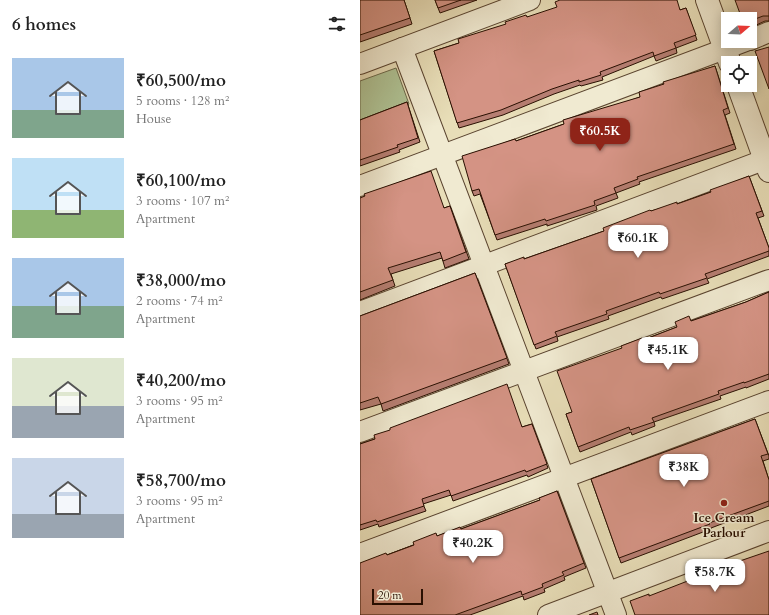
<!DOCTYPE html>
<meta charset="utf-8">
<style>
:root{--surface:#fff;--page:#f2f2f2;--text:#222;--muted:#767676;--accent:#8f2418}
body{margin:0;font-family:Cardo,serif;background:var(--page);color:var(--text);height:100vh;display:flex;flex-direction:column;font-size:15px;white-space:nowrap}
*{box-sizing:border-box;margin:0}
p{font-size:13px;color:var(--muted)}
.icon{flex:none;width:22px;height:22px;fill:none;stroke:currentColor;stroke-width:2;stroke-linecap:round;stroke-linejoin:round}
.map{position:relative;flex:1;overflow:hidden}
.sheet{display:flex;flex-direction:column;background:var(--surface);width:360px}
.sheet>*{flex:none}
.needle{width:26px;rotate:71deg}
.buttons{position:absolute;left:361px;top:12px;display:grid;gap:8px}
.buttons a{display:grid;place-items:center;width:36px;height:36px;border-radius:0px;background:var(--surface);box-shadow:0 2px 10px #0003;font-size:20px}
.scale{position:absolute;left:12px;bottom:10px;width:51px;box-sizing:border-box;padding-left:4px;border:2px solid #290f01;border-top:0;font-size:11px;line-height:14px;white-space:nowrap;color:#290f01;-webkit-text-stroke:3px #f0ead1;paint-order:stroke}
.price{position:absolute;translate:-50% -34px;padding:0 9px;border-radius:8px;background:#fff;color:#222;font-size:13px;line-height:26px;filter:drop-shadow(0 1px 2px #0008)}
.price::after{content:'';position:absolute;left:50%;top:24px;width:12px;height:9px;margin-left:-6px;background:inherit;clip-path:polygon(0 0,100% 0,50% 100%)}
.price.current{background:var(--accent);color:#fff}
ul{padding:0;list-style:none}
li{display:flex;align-items:center;gap:12px;height:100px;padding:0 12px}
li span{display:grid;place-items:center;flex:none;width:112px;height:80px;border-radius:0px;color:#555}
li>.icon{margin-inline-start:auto}
span .icon{width:48px;height:48px;fill:#fffc;stroke-width:1}
li b{font-size:17px}
h2{display:flex;justify-content:space-between;align-items:center;height:48px;padding:0 12px;font-size:17px}
main{display:flex;flex:1;min-height:0}
.map>svg:first-child{display:block}
.grass{fill:#afc294;stroke:#6c684a}
.lines{fill:none;stroke-linecap:round;stroke-linejoin:round}
.minor-casing{stroke:#59432f;stroke-width:22}
.tertiary-casing{stroke:#59432f;stroke-width:24}
.minor{stroke:#f0ead1;stroke-width:20}
.tertiary{stroke:#f0ead1;stroke-width:22}
.wall{fill:#b67e72;stroke:#290f01}
.building{fill:#d49384;stroke:#290f01}
.poi-dot{fill:#8f2418;stroke:#f0ead1;stroke-width:1.5}
.labels{text-anchor:middle;stroke-width:3;stroke-linejoin:round;paint-order:stroke}
.poi-label{font-size:13px;font-weight:bold;fill:#290f01;stroke:#f0ead1}
</style>
<main>
<section class="sheet">
<h2>6 homes<svg class="icon" aria-label="filters" viewBox="0 0 24 24"><path d="M4 7h16M4 17h16"/><circle cx="9" cy="7" r="2"/><circle cx="15" cy="17" r="2"/></svg></h2>
<ul>
<li><span style="background:linear-gradient(#a9c7e8 65%,#7fa58c 0)"><svg class="icon" aria-label="home" viewBox="0 0 24 24"><path d="M3 11l9-7 9 7M6 9v11h12V9"/></svg></span><div><b>₹60,500/mo</b><p>5 rooms · 128 m²</p><p>House</p></div></li>
<li><span style="background:linear-gradient(#bfe0f5 65%,#8fb573 0)"><svg class="icon" aria-label="home" viewBox="0 0 24 24"><path d="M3 11l9-7 9 7M6 9v11h12V9"/></svg></span><div><b>₹60,100/mo</b><p>3 rooms · 107 m²</p><p>Apartment</p></div></li>
<li><span style="background:linear-gradient(#a9c7e8 60%,#7fa58c 0)"><svg class="icon" aria-label="home" viewBox="0 0 24 24"><path d="M3 11l9-7 9 7M6 9v11h12V9"/></svg></span><div><b>₹38,000/mo</b><p>2 rooms · 74 m²</p><p>Apartment</p></div></li>
<li><span style="background:linear-gradient(#dfe7d0 60%,#9aa5b1 0)"><svg class="icon" aria-label="home" viewBox="0 0 24 24"><path d="M3 11l9-7 9 7M6 9v11h12V9"/></svg></span><div><b>₹40,200/mo</b><p>3 rooms · 95 m²</p><p>Apartment</p></div></li>
<li><span style="background:linear-gradient(#c9d6e8 70%,#9aa5b1 0)"><svg class="icon" aria-label="home" viewBox="0 0 24 24"><path d="M3 11l9-7 9 7M6 9v11h12V9"/></svg></span><div><b>₹58,700/mo</b><p>3 rooms · 95 m²</p><p>Apartment</p></div></li>
</ul>
</section>
<div class="map">
<svg width="409" height="615" viewBox="0 0 409 615">
<rect width="100%" height="100%" fill="#e8deb8"/>
<filter id="stains"><feTurbulence type="fractalNoise" baseFrequency=".005" numOctaves="4"/><feColorMatrix values="0 0 0 0 .2 0 0 0 0 .09 0 0 0 0 .02 0 0 0 .5 -.17"/></filter>
<radialGradient id="worn" r=".72"><stop offset=".6" stop-color="#630" stop-opacity="0"/><stop offset="1" stop-color="#630" stop-opacity=".3"/></radialGradient>
<polygon class="grass" points="36,68 49,104 0,122 0,81"/>
<g class="lines">
<defs>
<g id="minor">
<polyline points="390,40 409,32"/>
<polyline points="42,48 256,615"/>
<polyline points="0,64 170,0"/>
<polyline points="0,186 386,41"/>
<polyline points="0,312 409,158"/>
<polyline points="0,432 409,280"/>
<polyline points="0,554 409,401"/>
<polyline points="188,615 409,531"/>
</g>
<g id="tertiary">
<polyline points="347,0 370,63"/>
<polyline points="378,85 409,171"/>
</g>
</defs>
<use href="#minor" class="minor-casing"/>
<use href="#tertiary" class="tertiary-casing"/>
<use href="#minor" class="minor"/>
<use href="#tertiary" class="tertiary"/>
</g>
<g class="wall">
<polygon points="0,0 44,0 52,24 0,42"/>
<polygon points="75,0 117,0 80,13"/>
<polygon points="409,0 409,21 405,21 390,28 390,19"/>
<polygon points="326,8 337,40 316,48 317,53 296,61 294,56 242,77 243,80 221,86 220,85 194,94 143,115 99,128 74,51 99,43 167,17 320,10"/>
<polygon points="355,66 370,113 365,115 376,149 279,182 280,184 256,193 258,198 236,206 237,210 187,226 187,224 137,240 120,194 114,196 112,191 156,141 280,97 304,84"/>
<polygon points="47,102 60,142 39,150 40,152 0,166 0,120"/>
<polygon points="389,176 404,216 398,218 409,248 409,256 347,279 349,283 302,299 301,297 248,316 249,319 197,337 198,341 176,349 145,264 164,259 244,231 291,211 317,204 351,192"/>
<polygon points="0,198 84,208 90,206 109,259 85,268 82,258 31,274 35,286 0,300"/>
<polygon points="115,273 149,364 23,411 21,404 0,410 0,316"/>
<polygon points="409,292 409,379 386,388 386,387 360,396 361,399 294,422 295,426 272,435 271,432 220,452 206,414 212,412 283,340 317,327 331,321 386,302"/>
<polygon points="395,419 409,456 409,459 403,461 409,480 409,506 351,528 351,529 261,563 231,479"/>
<polygon points="172,424 188,468 168,477 167,475 93,501 91,495 63,504 66,511 19,527 18,524 0,530 0,444 15,439 162,427"/>
<polygon points="197,491 226,568 204,577 205,580 184,589 185,592 164,600 163,596 110,615 0,615 27,555 77,536 101,529 180,500"/>
</g>
<g class="building">
<polygon points="0,0 44,0 50,18 0,35"/>
<polygon points="75,0 101,0 78,8"/>
<polygon points="200,0 317,0 320,10 326,8 336,35 314,43 316,48 294,56 293,52 240,72 241,75 219,82 219,80 192,89 141,110 97,123 74,51 99,43 98,39 146,24 145,22 166,15 167,17 197,7 195,2"/>
<polygon points="375,0 409,0 409,16 403,16 390,21 390,19 382,19"/>
<polygon points="409,47 409,89 395,51"/>
<polygon points="355,66 368,108 363,110 374,144 277,177 278,179 254,188 256,193 234,201 235,205 186,221 185,219 135,235 119,189 112,191 102,156 155,139 156,141 204,124 203,120 280,97 279,92 304,84 303,82"/>
<polygon points="47,102 58,138 37,145 38,147 0,160 0,120"/>
<polygon points="71,171 84,208 90,206 106,252 83,261 80,252 28,268 33,280 0,292 0,198 5,196 4,194"/>
<polygon points="389,176 402,211 396,213 409,248 409,251 345,274 347,278 300,294 299,292 246,311 247,314 195,332 197,336 174,345 145,264 164,257 164,259 244,231 243,228 290,210 291,211 317,202 317,204 351,192 350,190"/>
<polygon points="115,273 147,358 21,404 18,397 0,403 0,316"/>
<polygon points="409,292 409,374 384,383 384,382 358,391 359,394 292,418 294,422 270,430 269,427 218,447 206,414 212,412 197,371 262,348 261,346 282,338 283,340 317,327 315,322 329,316 331,321 386,302"/>
<polygon points="147,384 162,427 172,424 187,464 166,472 165,470 91,496 89,490 62,499 64,506 17,522 16,520 0,525 0,444 15,439 14,435 30,430 30,428"/>
<polygon points="395,419 408,454 401,456 409,480 409,501 349,523 350,524 259,558 231,479"/>
<polygon points="197,491 224,563 202,572 204,575 182,584 183,587 162,595 161,591 95,615 0,615 0,563 26,553 27,555 54,545 53,542 76,533 77,536 100,527 101,529 180,500 179,498"/>
<polygon points="409,551 409,615 275,615 270,601 289,594 289,596 374,563"/>
<polygon points="237,612 238,615 229,615"/>
</g>
<circle class="poi-dot" cx="364" cy="503" r="4"/>
<g class="labels">
<g class="poi-label">
<text x="364" y="522">Ice Cream<tspan x="364" dy="15">Parlour</tspan></text>
</g>
</g>
<rect width="100%" height="100%" filter="url(#stains)"/>
<rect width="100%" height="100%" fill="url(#worn)"/>
</svg>
<div class="buttons">
<a><svg class="needle" viewBox="-14 -14 28 28"><path d="M0-13l5 13h-10z" fill="#e53935"/><path d="M0 13l5-13h-10z" fill="#767676"/></svg></a>
<a><svg class="icon" aria-label="locate" viewBox="0 0 24 24"><circle cx="12" cy="12" r="6"/><path d="M12 2v4M12 18v4M2 12h4M18 12h4"/></svg></a>
</div>
<div class="scale">20 m</div>
<b class="price current" style="left:240px;top:152px">₹60.5K</b>
<b class="price" style="left:278px;top:259px">₹60.1K</b>
<b class="price" style="left:308px;top:371px">₹45.1K</b>
<b class="price" style="left:324px;top:488px">₹38K</b>
<b class="price" style="left:113px;top:564px">₹40.2K</b>
<b class="price" style="left:355px;top:593px">₹58.7K</b>
</div>
</main>
